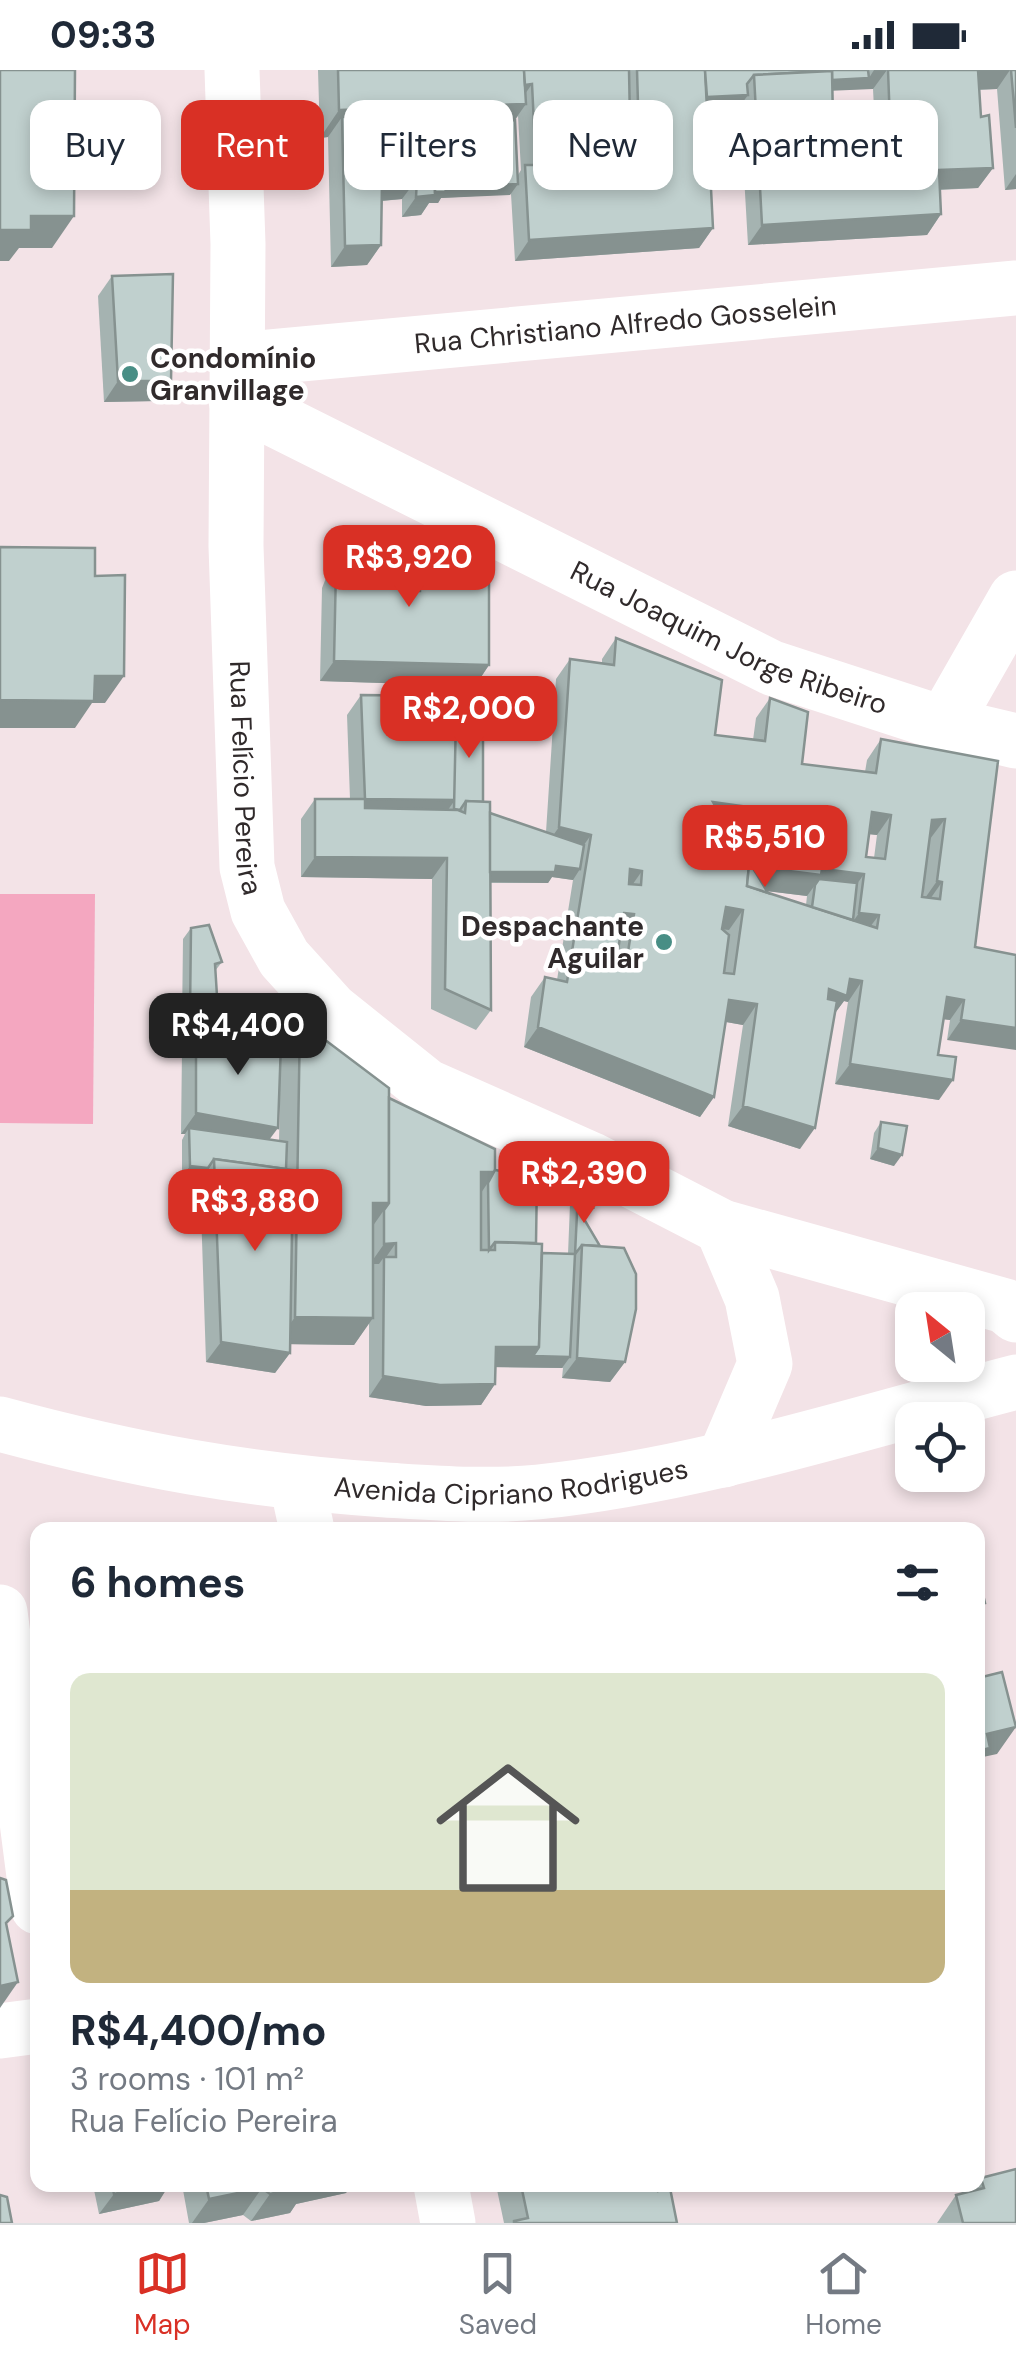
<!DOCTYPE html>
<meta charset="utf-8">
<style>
:root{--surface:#fff;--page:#f6f6f7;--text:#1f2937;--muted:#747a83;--line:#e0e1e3;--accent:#d93025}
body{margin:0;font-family:"DM Sans",sans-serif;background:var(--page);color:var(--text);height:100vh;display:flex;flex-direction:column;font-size:38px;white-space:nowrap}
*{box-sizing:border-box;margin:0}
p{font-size:32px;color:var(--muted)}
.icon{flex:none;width:55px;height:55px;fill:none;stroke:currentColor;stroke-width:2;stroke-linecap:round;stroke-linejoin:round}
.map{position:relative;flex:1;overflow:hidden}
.details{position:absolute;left:30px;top:1452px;width:955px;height:670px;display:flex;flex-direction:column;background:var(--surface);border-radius:20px;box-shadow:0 5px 15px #0003}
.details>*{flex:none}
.hud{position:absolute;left:30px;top:30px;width:958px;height:90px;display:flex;gap:20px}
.needle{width:65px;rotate:330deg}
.tools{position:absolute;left:895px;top:1222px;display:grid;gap:20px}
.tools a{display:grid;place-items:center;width:90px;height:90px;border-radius:20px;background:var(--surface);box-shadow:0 5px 15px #0003;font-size:50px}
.price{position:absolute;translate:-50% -85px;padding:0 22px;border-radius:20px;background:var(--accent);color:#fff;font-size:32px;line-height:65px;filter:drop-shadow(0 2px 5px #0008)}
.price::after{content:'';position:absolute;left:50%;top:60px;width:30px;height:22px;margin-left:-15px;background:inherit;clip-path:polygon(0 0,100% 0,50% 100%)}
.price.active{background:#222;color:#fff}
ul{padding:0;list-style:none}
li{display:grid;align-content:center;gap:20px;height:530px;padding:0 40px}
li span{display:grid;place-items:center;height:310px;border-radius:20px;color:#555}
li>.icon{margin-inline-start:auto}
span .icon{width:180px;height:180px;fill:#fffc;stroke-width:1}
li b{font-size:42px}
h2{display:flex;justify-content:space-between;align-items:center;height:120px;padding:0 40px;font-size:42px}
.chip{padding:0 35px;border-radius:20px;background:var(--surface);box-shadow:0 5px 15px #0003;font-size:35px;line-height:90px}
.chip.active{background:var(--accent);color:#fff}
.status{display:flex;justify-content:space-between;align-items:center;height:70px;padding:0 50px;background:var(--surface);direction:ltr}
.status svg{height:28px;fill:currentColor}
.tab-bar{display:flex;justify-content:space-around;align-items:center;height:140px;border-top:2px solid var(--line);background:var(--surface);font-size:28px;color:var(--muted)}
.tab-bar a{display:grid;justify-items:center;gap:5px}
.tab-bar .active{color:var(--accent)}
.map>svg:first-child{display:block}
.grass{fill:#f4a7c0}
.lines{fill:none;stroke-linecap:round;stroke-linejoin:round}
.minor{stroke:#fff;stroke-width:55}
.major{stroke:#fff;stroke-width:55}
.wall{fill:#a5b3b1;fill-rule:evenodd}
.shaded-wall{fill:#869290}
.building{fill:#c0d0ce;stroke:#869290;stroke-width:2.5;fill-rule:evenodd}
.poi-dot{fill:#488e85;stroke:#fff;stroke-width:4}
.labels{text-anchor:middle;stroke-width:9;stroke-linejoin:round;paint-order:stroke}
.street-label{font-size:28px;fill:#302a2b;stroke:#fff}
.poi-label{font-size:28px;font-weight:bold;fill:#302a2b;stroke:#fff;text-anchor:start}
</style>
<div class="status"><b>09:33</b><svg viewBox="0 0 49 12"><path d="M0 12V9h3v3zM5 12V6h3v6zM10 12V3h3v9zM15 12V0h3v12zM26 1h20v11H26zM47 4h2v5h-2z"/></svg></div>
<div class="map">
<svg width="1016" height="2153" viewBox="0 0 1016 2153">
<rect width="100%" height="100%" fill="#f3e3e7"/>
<polygon class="grass" points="0,824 95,824 93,1054 0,1053"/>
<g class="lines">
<g class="minor">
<path id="s1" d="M232,0L238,174L236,476L247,797L258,841L284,888L331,940L426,1016L590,1089L722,1157L1005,1236L1016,1245"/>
<path id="s2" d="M237,290L1016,218"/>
<path id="s3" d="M236,330L772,598L944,654L1016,671"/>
<polyline points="944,654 1016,528"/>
<polyline points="722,1157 752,1228 765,1294 724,1390"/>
<polyline points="297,1414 307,1460"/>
<polyline points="0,1542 38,1837"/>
<polyline points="0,1961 38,1956"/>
<polyline points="441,2115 448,2153"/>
</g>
<path class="major" id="s4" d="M0,1354C133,1390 249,1411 386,1420C436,1423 488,1427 538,1422C701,1405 858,1353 1016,1312"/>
</g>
<g class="wall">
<path d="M318,0H1016V119L1005,120L997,19L979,20L981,47L993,98L978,118L940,120L941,144L927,165L748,175L740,36L707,38L713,158L699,178L515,191L511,124L441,128L438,133H429L421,145L402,147V129L382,131L381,175L367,195L331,197L328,67L320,68ZM861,19H873L875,58L864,74V82H850L833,50L832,20ZM518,46L521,100L518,105L515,50Z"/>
<polygon points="112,206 157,331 104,332 98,226"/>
<polygon points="365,463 415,495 427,478 489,595 475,616 320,611 322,518 326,508 340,488 352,481"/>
<path d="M616,568L715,665L753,670L756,648L770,628L802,694L865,702L867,690L881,669L998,691L975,877L1016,885L947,970L950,950L944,949L938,985L939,1030L835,1014L848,932L844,931L834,944L800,1079L728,1056L743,955L726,952L714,1027L700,1047L524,977L531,927L545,907L557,910L573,810L552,807L548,813H490L491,940L476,960L431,939L432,809L301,807V749L315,729H350L347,645L361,625L456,646L483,732L490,743L546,762L556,609L570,589L602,593V589ZM869,764L877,765L874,788L866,787ZM748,765L766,767L760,810L745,785ZM929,769L923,827H922ZM767,821L807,826L806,835L768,823Z"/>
<polygon points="191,858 222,892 215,901 210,953 182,952 183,869"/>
<path d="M300,951L389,1028L495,1100L542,1183L568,1184L570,1134L578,1123L625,1292L610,1312L562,1308L563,1298L495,1297V1314L481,1335L426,1336L369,1327V1253L354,1275L290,1274V1283L275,1303L206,1292L200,1109L182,1107V1070L185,1064H181L182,980L196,960L281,978ZM280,994V1029L279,1071L269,1070Z"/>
<polygon points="881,1052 894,1096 870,1089 874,1063"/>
<polygon points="981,2108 1016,2153 937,2153 956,2125 972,2121 978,2115"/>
<polygon points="93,2115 169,2115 159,2131 99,2144"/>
<polygon points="186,2115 351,2115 346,2123 296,2134 290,2143 251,2151 243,2145 204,2153 189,2153 183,2120"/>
<polygon points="496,2115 657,2115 658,2121 677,2153 504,2153"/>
</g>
<g class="shaded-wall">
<polygon points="874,0 887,0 873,19 755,24 754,14 869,8"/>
<polygon points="978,0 1010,0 997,19 963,20"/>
<polygon points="532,14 518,34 526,34 507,61 342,47 328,67 320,68 339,40"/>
<polygon points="748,25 740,36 693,39 700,28"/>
<polygon points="993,98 978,118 925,120 939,100"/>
<polygon points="1016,104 1016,119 1005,120"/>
<polygon points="417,109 402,129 368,132 382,112"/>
<polygon points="518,114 510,125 441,128 438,133 429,133 421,145 402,147 416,127 445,117"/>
<polygon points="941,144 927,165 748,175 762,155"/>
<polygon points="31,146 74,146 52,178 19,178 9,191 0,191 0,160"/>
<polygon points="713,158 699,178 515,191 529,170"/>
<polygon points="381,175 367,195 331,197 345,176"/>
<polygon points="118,311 171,311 157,331 104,332"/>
<polygon points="334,591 489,595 475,616 320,611"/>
<polygon points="95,606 124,606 105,633 92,633 75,658 0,658 0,630"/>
<polygon points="365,729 455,730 440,751 350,749"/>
<polygon points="713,732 756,738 742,758 714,754"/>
<polygon points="872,742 891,745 877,765 858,763"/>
<polygon points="756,744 780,747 766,767 741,764"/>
<polygon points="945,749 930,769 918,770 932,750"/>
<polygon points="559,757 591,765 576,786 545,777"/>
<polygon points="315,787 447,788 432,809 301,807"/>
<polygon points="556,796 580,799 573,810 552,807 548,813 476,812 483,801"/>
<polygon points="630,799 642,801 628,821"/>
<polygon points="773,799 822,799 864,804 850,824 815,815 807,826 759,820"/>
<polygon points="937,811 942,812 928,832 923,831"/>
<polygon points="726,837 743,840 729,860 712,858"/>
<polygon points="624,843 634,844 620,865"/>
<polygon points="859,843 879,845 864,865 846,862"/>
<polygon points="850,909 862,911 848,932 844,931 833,946 815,940 829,919"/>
<polygon points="947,927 964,930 950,950 933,948"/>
<polygon points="729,930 757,934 743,955 715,950"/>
<polygon points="190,941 218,942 210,953 182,952"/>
<polygon points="961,950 1016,958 1016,980 947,970"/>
<polygon points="538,957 714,1027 700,1047 524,977"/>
<polygon points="850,994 953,1010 939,1030 835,1014"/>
<polygon points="743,1036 815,1058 800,1079 728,1056"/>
<polygon points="196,1043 278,1058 263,1078 189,1058 185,1064 181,1064"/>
<polygon points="878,1078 902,1085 894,1096 870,1089"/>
<polygon points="190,1096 208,1098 200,1109 182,1107"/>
<polygon points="481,1102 495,1102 481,1123"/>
<polygon points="373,1133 389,1133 370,1160"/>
<polygon points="396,1173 384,1190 384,1187 379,1194 370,1194 384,1174"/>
<polygon points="295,1247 373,1248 354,1275 276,1274"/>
<polygon points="221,1272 290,1283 275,1303 206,1292"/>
<polygon points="496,1277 539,1277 570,1287 562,1298 481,1297"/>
<polygon points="577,1288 625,1292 610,1312 562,1308"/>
<polygon points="383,1306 495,1314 481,1335 426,1336 369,1327"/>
<polygon points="1016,1657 997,1684 983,1687 978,1696 978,1677 987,1664"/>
<polygon points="18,1912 0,1938 0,1916"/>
<polygon points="152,2115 169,2115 159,2131 99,2144 114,2124"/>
<polygon points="309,2115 351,2115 346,2123 296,2134 290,2143 251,2151 270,2124"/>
<polygon points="262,2118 243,2145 204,2153 192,2153 209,2129"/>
</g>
<g class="building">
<polygon points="0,0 75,0 74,146 31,146 31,160 0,160"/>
<polygon points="338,0 524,0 526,34 339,40"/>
<polygon points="524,0 629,0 631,102 640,102 637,0 705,0 713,158 529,170 525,95 536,95 532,14 525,15"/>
<polygon points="705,0 868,0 869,8 832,10 832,1 754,5 747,14 748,25 707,27"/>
<polygon points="888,0 981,0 978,0 981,47 989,45 993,98 939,100 941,144 762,155 754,5 832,1 833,50 848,48 850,82 879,81 878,54 890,53"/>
<polygon points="1011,0 1016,0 1016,58"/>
<polygon points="435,44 435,125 416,127 417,109 382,112 381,175 345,176 342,47"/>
<polygon points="515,50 518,114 445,117 446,122 435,122 435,53"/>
<polygon points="173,204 171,311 118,311 112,206"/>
<polygon points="365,463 423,500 409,521 420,521 420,517 428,517 427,478 489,507 489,595 334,591 336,498 340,488 355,479"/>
<polygon points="0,477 95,478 95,506 125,505 124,606 95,606 94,631 0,630"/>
<path d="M616,568L722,610L715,665L765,671L770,628L808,642L802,694L876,703L881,669L998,691L975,877L1016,885V958L961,950L964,930L947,927L938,985L956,987L953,1010L850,994L862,911L850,909L847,926L829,919L828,929L837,931L815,1058L743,1036L757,934L729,930L714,1027L538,957L545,907L567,912L591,765L559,757L570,589L614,595ZM713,732L756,738V744L780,747L773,799L821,805L822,799L864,804L859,843L879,845L877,858L747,816L749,795ZM872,742L891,745L885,789L866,787ZM945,749L937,811L942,812L940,829L922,827L932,750ZM630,799L642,801L641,815L629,814ZM726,837L743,840L734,904L724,903L729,865L722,859ZM624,843L634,844L628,882L618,880Z"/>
<polygon points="361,625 457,626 455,730 365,729"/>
<polygon points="456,646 483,647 483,732 466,731 460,740 454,739"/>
<polygon points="315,729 365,729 365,738 458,740 465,743 466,731 490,732 491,940 445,919 447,788 315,787"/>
<polygon points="490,743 584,775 580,799 556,796 555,802 490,802"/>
<polygon points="720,743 750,747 745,785 768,823 747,816 749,795"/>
<polygon points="819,809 857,813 853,850 812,837 815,815"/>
<polygon points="209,855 222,892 215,894 218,942 190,941 191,858"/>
<polygon points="300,951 389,1018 389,1133 373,1133 373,1248 295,1247"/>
<polygon points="196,960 281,973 278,1058 196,1043"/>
<polygon points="389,1028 495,1079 495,1102 481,1102 481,1180 495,1180 495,1172 542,1174 539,1277 496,1277 495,1314 440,1315 383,1306 384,1187 396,1187 396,1173 384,1174 384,1140 389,1133"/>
<polygon points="881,1052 907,1056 902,1085 878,1078"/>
<polygon points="189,1058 287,1072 286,1099 214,1089 208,1098 190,1096"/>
<polygon points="214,1089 293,1100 290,1283 221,1272"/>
<polygon points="495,1100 537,1107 536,1173 495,1172 489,1180 488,1113"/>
<polygon points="578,1123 593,1138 581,1144 600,1176 582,1175 575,1184"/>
<polygon points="582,1175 624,1178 636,1204 636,1239 625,1292 577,1288"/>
<polygon points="542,1183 575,1184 570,1287 533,1286 539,1277"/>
<polygon points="978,1502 985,1533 978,1535"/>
<polygon points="1002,1602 1016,1657 987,1664 990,1678 978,1681 978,1608"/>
<polygon points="0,1808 6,1810 13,1846 6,1853 18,1912 0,1916"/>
<polygon points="1016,2099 1016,2153 963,2153 956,2125 984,2118 981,2108"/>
<polygon points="112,2115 152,2115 114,2124"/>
<polygon points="206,2115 309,2115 270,2124 262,2118 209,2129"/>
<polygon points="521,2115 657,2115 658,2121 670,2118 677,2153 514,2153 514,2151 528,2148"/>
<polygon points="0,2125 7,2127 12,2153 0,2153"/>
</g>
<g class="poi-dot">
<circle cx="130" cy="304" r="10"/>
<circle cx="664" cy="872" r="10"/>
</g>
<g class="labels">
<g class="street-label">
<text dy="10" stroke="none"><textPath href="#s2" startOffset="390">Rua Christiano Alfredo Gosselein</textPath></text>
<text dy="10" stroke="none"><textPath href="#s3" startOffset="548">Rua Joaquim Jorge Ribeiro</textPath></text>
<text dy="10" stroke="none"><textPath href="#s1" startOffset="708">Rua Felício Pereira</textPath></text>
<text dy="10" stroke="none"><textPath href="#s4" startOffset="518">Avenida Cipriano Rodrigues</textPath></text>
</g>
<g class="poi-label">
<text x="150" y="298">Condomínio<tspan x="150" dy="32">Granvillage</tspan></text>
<text x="644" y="866" text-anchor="end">Despachante<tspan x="644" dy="32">Aguilar</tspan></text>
</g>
</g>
</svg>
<div class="tools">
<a><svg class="needle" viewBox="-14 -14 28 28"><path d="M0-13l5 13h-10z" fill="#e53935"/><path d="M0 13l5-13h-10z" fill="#747a83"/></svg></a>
<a><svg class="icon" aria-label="locate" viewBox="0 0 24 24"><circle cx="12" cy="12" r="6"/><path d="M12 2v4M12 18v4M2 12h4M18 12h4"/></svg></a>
</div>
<b class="price" style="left:409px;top:540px">R$3,920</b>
<b class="price" style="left:469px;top:691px">R$2,000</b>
<b class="price" style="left:765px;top:820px">R$5,510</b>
<b class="price active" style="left:238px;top:1008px">R$4,400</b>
<b class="price" style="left:584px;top:1156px">R$2,390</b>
<b class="price" style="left:255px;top:1184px">R$3,880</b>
<div class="hud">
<a class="chip">Buy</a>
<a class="chip active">Rent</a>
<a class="chip">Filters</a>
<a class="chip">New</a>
<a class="chip">Apartment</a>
</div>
<section class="details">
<h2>6 homes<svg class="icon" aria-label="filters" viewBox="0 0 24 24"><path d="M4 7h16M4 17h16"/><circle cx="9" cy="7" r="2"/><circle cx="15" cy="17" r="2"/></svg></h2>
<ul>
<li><span style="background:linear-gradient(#dfe7d0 70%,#c2b280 0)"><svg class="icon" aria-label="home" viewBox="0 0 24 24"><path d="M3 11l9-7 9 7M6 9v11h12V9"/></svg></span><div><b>R$4,400/mo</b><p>3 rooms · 101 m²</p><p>Rua Felício Pereira</p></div></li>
</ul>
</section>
</div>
<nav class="tab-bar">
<a class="active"><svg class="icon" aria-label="map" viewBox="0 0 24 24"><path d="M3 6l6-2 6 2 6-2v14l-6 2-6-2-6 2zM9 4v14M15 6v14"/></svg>Map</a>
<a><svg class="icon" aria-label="saved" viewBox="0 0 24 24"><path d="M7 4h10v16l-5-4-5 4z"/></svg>Saved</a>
<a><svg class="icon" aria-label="home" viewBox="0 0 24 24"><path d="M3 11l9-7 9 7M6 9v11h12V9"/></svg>Home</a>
</nav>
